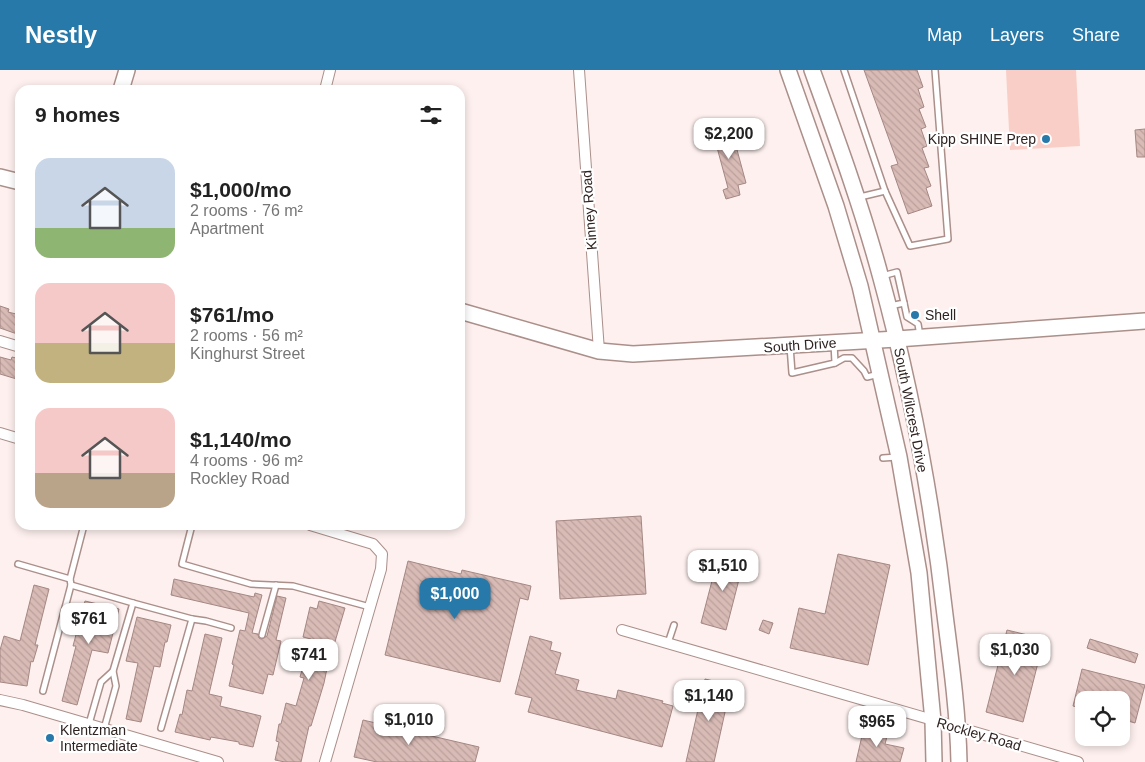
<!DOCTYPE html>
<meta charset="utf-8">
<style>
:root{--surface:#fff;--page:#f2f2f2;--text:#222;--muted:#767676;--accent:#2779aa}
body{margin:0;font-family:Helvetica,sans-serif;background:var(--page);color:var(--text);height:100vh;display:flex;flex-direction:column;font-size:19px;white-space:nowrap}
*{box-sizing:border-box;margin:0}
p{font-size:16px;color:var(--muted)}
.icon{flex:none;width:28px;height:28px;fill:none;stroke:currentColor;stroke-width:2;stroke-linecap:round;stroke-linejoin:round}
.map{position:relative;flex:1;overflow:hidden}
.side{position:absolute;left:15px;top:15px;width:450px;height:445px;display:flex;flex-direction:column;background:var(--surface);border-radius:15px;box-shadow:0 2px 8px #0003}
.side>*{flex:none}
.fabs{position:absolute;left:1075px;top:621px;display:grid;gap:10px}
.fabs a{display:grid;place-items:center;width:55px;height:55px;border-radius:10px;background:var(--surface);box-shadow:0 2px 8px #0003;font-size:25px}
.price{position:absolute;translate:-50% -42px;padding:0 11px;border-radius:10px;background:#fff;color:#222;font-size:16px;line-height:32px;filter:drop-shadow(0 1px 2px #0008)}
.price::after{content:'';position:absolute;left:50%;top:30px;width:15px;height:11px;margin-left:-8px;background:inherit;clip-path:polygon(0 0,100% 0,50% 100%)}
.price.on{background:var(--accent);color:#fff}
ul{padding:0;list-style:none}
li{display:flex;align-items:center;gap:15px;height:125px;padding:0 20px}
li span{display:grid;place-items:center;flex:none;width:140px;height:100px;border-radius:15px;color:#555}
li>.icon{margin-inline-start:auto}
span .icon{width:60px;height:60px;fill:#fffc;stroke-width:1}
li b{font-size:21px}
h2{display:flex;justify-content:space-between;align-items:center;height:60px;padding:0 20px;font-size:21px}
header{display:flex;align-items:center;gap:30px;box-sizing:border-box;height:70px;padding:0 25px;background:var(--accent);color:#fff}
header strong{font-size:24px}
nav{display:flex;gap:28px;margin-inline-start:auto;font-size:18px}
.map>svg:first-child{display:block}
.green{fill:#f8cec7}
.building{fill:url(#building-back-hatch);stroke:#a48783}
.lines{fill:none;stroke-linecap:round;stroke-linejoin:round}
.lane-casing{stroke:#ab8f8a;stroke-width:8}
.street-casing{stroke:#ab8f8a;stroke-width:12}
.secondary-casing{stroke:#ab8f8a;stroke-width:18}
.lane{stroke:#fff;stroke-width:5}
.street{stroke:#fff;stroke-width:10}
.secondary{stroke:#fff;stroke-width:15}
.poi-dot{fill:#2779aa;stroke:#fff;stroke-width:2}
.labels{text-anchor:middle;stroke-width:4.5;stroke-linejoin:round;paint-order:stroke}
.poi-label{font-size:14px;fill:#2e2321;stroke:#fff;text-anchor:start}
.street-label{font-size:14px;fill:#2e2321;stroke:#fff}
</style>
<header>
<strong>Nestly</strong>
<nav><a>Map</a><a>Layers</a><a>Share</a></nav>
</header>
<div class="map">
<svg width="1145" height="692" viewBox="0 0 1145 692">
<defs>
<pattern id="building-back-hatch" width="6" height="6" patternUnits="userSpaceOnUse" patternTransform="scale(1.25)"><rect width="6" height="6" fill="#d9bbb6"/><path d="M-1 5l2 2M0 0l6 6M5-1l2 2" fill="none" stroke="#bba09c"/></pattern>
</defs>
<rect width="100%" height="100%" fill="#fdf0ee"/>
<polygon class="green" points="1006,0 1076,0 1080,76 1010,80"/>
<g class="building">
<polygon points="864,0 917,0 923,17 918,19 924,37 919,39 926,57 921,59 927,76 922,78 929,97 924,98 931,116 926,118 932,136 908,144 891,96 898,94"/>
<polygon points="730,54 746,113 738,115 740,125 726,129 723,120 728,118 712,59"/>
<polygon points="1145,59 1145,87 1137,87 1135,60"/>
<polygon points="0,236 9,239 8,242 20,245 20,265 0,258"/>
<polygon points="0,287 11,290 12,287 20,289 20,310 0,304"/>
<polygon points="641,446 646,524 560,529 556,451"/>
<polygon points="719,484 744,490 726,560 701,553"/>
<polygon points="838,484 890,495 868,595 790,578 799,538 825,544"/>
<polygon points="408,491 461,504 462,500 531,516 528,530 520,528 500,612 385,585"/>
<polygon points="174,509 254,527 255,523 262,525 252,563 258,564 259,568 261,569 267,566 277,526 286,528 276,570 281,571 273,605 268,604 263,624 229,616 234,595 232,594 240,560 245,561 249,543 171,525"/>
<polygon points="34,515 49,519 35,575 38,575 33,592 31,591 27,616 0,612 0,580 4,566 20,571"/>
<polygon points="85,531 119,539 108,583 92,580 77,635 62,631 76,576 73,576"/>
<polygon points="319,531 345,538 334,575 332,574 324,613 311,656 309,656 301,692 285,692 275,690 279,672 276,671 279,654 281,654 286,633 296,636 304,608 300,607 311,569 303,567 310,537 317,539"/>
<polygon points="137,547 171,555 167,572 165,572 160,597 154,596 141,652 126,649 138,593 126,591"/>
<polygon points="763,550 773,553 769,564 759,560"/>
<polygon points="1007,560 1044,569 1023,652 986,642"/>
<polygon points="205,564 222,568 209,624 222,627 220,636 261,646 253,677 239,674 239,672 211,667 210,670 175,662 180,644 182,645 187,620 192,621"/>
<polygon points="530,566 552,572 550,580 561,583 555,604 579,610 576,620 616,629 618,620 663,631 662,633 673,636 662,677 528,642 532,628 515,624"/>
<polygon points="1090,569 1138,584 1135,593 1087,578"/>
<polygon points="1082,599 1145,615 1135,653 1121,649 1121,630 1084,630 1084,639 1073,636"/>
<polygon points="705,609 731,615 714,692 686,692"/>
<polygon points="363,650 479,677 475,692 377,692 354,687"/>
<polygon points="864,657 888,663 885,674 904,678 900,692 856,692"/>
</g>
<g class="lines">
<defs>
<g id="lane">
<polyline points="844,0 885,121 910,176 948,169 935,0"/>
<polyline points="860,127 885,121"/>
<polyline points="882,206 897,202 904,233 890,236"/>
<polyline points="904,233 907,247 918,254 920,266"/>
<polyline points="790,276 792,303 835,293 834,273"/>
<polyline points="835,293 844,288 852,288 864,301 867,307 879,304"/>
<polyline points="883,388 897,387"/>
<polyline points="192,455 182,494 251,514 293,516 370,537"/>
<polyline points="18,494 70,509"/>
<polyline points="71,515 133,533 113,601 116,616 104,659"/>
<polyline points="133,533 192,549 161,658"/>
<polyline points="192,549 206,551 231,558"/>
<polyline points="262,565 276,515"/>
<polyline points="668,573 674,555"/>
<polyline points="43,621 71,515 70,509 84,455"/>
<polyline points="89,654 101,612 113,601"/>
</g>
<g id="street">
<polyline points="579,0 599,281"/>
<polyline points="325,20 330,0"/>
<polyline points="0,271 20,277"/>
<polyline points="0,363 20,369"/>
<polyline points="310,455 373,474 382,484 381,499 325,692"/>
<polyline points="622,560 1078,692"/>
<polyline points="0,630 23,635 218,692"/>
</g>
<g id="secondary">
<polyline points="788,0 836,136 860,216 899,387 919,503 933,651 934,692"/>
<path d="M812,0C837,69 862,137 881,208C912,321 933,437 946,553C952,599 958,645 959,692"/>
<polyline points="121,20 127,0"/>
<polyline points="0,107 20,112"/>
<polyline points="460,241 599,281 633,284 897,269 1145,251"/>
</g>
</defs>
<use href="#lane" class="lane-casing"/>
<use href="#street" class="street-casing"/>
<use href="#secondary" class="secondary-casing"/>
<use href="#lane" class="lane"/>
<use href="#street" class="street"/>
<use href="#secondary" class="secondary"/>
</g>
<g class="poi-dot">
<circle cx="1046" cy="69" r="5"/>
<circle cx="915" cy="245" r="5"/>
<circle cx="50" cy="668" r="5"/>
</g>
<g class="labels">
<g class="poi-label">
<text x="1036" y="74" text-anchor="end">Kipp SHINE Prep</text>
<text x="925" y="250">Shell</text>
<text x="60" y="665">Klentzman<tspan x="60" dy="16">Intermediate</tspan></text>
</g>
<g class="street-label">
<text transform="translate(589 140) rotate(-94)" y="5">Kinney Road</text>
<text transform="translate(800 275) rotate(-4)" y="5">South Drive</text>
<text transform="translate(911 340) rotate(79)" y="5">South Wilcrest Drive</text>
<text transform="translate(979 664) rotate(16)" y="5">Rockley Road</text>
</g>
</g>
</svg>
<div class="fabs">
<a><svg class="icon" aria-label="locate" viewBox="0 0 24 24"><circle cx="12" cy="12" r="6"/><path d="M12 2v4M12 18v4M2 12h4M18 12h4"/></svg></a>
</div>
<b class="price" style="left:729px;top:90px">$2,200</b>
<b class="price" style="left:723px;top:522px">$1,510</b>
<b class="price on" style="left:455px;top:550px">$1,000</b>
<b class="price" style="left:89px;top:575px">$761</b>
<b class="price" style="left:1015px;top:606px">$1,030</b>
<b class="price" style="left:309px;top:611px">$741</b>
<b class="price" style="left:709px;top:652px">$1,140</b>
<b class="price" style="left:409px;top:676px">$1,010</b>
<b class="price" style="left:877px;top:678px">$965</b>
<section class="side">
<h2>9 homes<svg class="icon" aria-label="filters" viewBox="0 0 24 24"><path d="M4 7h16M4 17h16"/><circle cx="9" cy="7" r="2"/><circle cx="15" cy="17" r="2"/></svg></h2>
<ul>
<li><span style="background:linear-gradient(#c9d6e8 70%,#8fb573 0)"><svg class="icon" aria-label="home" viewBox="0 0 24 24"><path d="M3 11l9-7 9 7M6 9v11h12V9"/></svg></span><div><b>$1,000/mo</b><p>2 rooms · 76 m²</p><p>Apartment</p></div></li>
<li><span style="background:linear-gradient(#f6c9c9 60%,#c2b280 0)"><svg class="icon" aria-label="home" viewBox="0 0 24 24"><path d="M3 11l9-7 9 7M6 9v11h12V9"/></svg></span><div><b>$761/mo</b><p>2 rooms · 56 m²</p><p>Kinghurst Street</p></div></li>
<li><span style="background:linear-gradient(#f6c9c9 65%,#b9a48a 0)"><svg class="icon" aria-label="home" viewBox="0 0 24 24"><path d="M3 11l9-7 9 7M6 9v11h12V9"/></svg></span><div><b>$1,140/mo</b><p>4 rooms · 96 m²</p><p>Rockley Road</p></div></li>
</ul>
</section>
</div>
